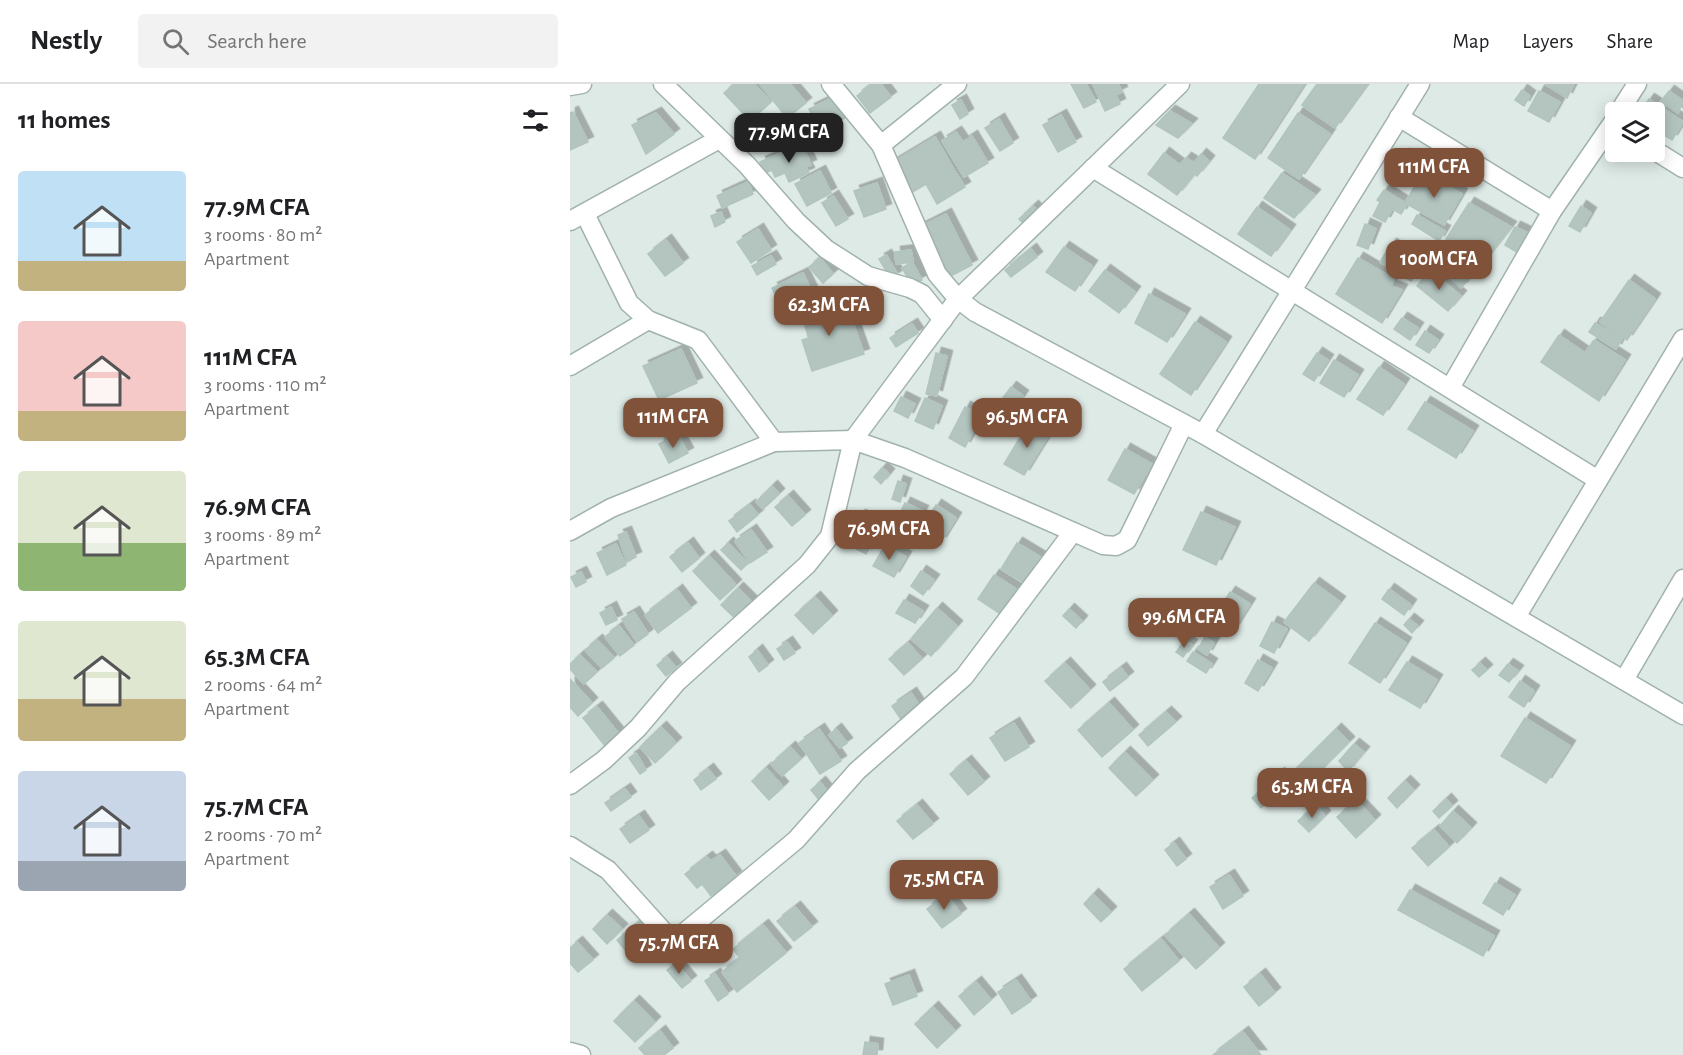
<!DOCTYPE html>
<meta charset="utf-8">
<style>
:root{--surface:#fff;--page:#f2f2f2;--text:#202124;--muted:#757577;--line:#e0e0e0;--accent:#7f5239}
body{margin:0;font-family:"Alegreya Sans",sans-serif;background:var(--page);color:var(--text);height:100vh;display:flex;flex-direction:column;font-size:22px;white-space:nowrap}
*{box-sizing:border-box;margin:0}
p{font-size:20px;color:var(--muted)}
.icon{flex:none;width:33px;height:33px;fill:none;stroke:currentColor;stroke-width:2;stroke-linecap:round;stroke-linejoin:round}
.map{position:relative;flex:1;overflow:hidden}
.drawer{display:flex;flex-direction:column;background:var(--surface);width:570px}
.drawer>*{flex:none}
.buttons{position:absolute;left:1035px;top:18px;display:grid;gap:12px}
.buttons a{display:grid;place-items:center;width:60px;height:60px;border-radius:6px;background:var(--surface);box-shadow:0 3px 15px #0003;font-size:30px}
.price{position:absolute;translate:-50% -51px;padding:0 14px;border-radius:12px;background:var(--accent);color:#fff;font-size:20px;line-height:39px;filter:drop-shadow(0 2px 3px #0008)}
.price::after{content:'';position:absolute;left:50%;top:36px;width:18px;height:14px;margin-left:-9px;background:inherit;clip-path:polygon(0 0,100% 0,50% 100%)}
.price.selected{background:#222;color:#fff}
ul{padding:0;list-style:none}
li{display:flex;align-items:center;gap:18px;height:150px;padding:0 18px}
li span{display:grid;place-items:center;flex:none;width:168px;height:120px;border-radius:6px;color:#555}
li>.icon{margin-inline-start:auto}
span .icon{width:72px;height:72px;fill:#fffc;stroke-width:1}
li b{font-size:26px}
h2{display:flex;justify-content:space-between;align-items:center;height:72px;padding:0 18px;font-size:26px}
header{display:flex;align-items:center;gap:36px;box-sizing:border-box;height:84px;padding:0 30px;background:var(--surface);border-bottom:2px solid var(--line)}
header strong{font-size:28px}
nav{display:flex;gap:33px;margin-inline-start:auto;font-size:21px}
.search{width:420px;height:54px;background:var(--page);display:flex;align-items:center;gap:15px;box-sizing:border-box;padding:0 21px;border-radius:6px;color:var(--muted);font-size:22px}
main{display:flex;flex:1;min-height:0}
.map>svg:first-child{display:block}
.building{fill:#b4c5c0;stroke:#b1c4be;stroke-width:1.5;filter:url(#shadow)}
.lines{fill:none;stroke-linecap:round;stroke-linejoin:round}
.street-casing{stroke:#a1b2ae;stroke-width:21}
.street{stroke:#fff;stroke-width:18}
</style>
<header>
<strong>Nestly</strong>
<div class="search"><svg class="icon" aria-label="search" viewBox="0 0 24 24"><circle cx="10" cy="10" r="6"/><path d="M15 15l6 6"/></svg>Search here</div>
<nav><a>Map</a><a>Layers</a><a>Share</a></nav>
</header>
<main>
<section class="drawer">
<h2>11 homes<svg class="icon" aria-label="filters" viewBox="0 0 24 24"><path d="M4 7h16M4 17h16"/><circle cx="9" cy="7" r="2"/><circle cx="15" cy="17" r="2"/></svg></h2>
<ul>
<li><span style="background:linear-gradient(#bfe0f5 75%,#c2b280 0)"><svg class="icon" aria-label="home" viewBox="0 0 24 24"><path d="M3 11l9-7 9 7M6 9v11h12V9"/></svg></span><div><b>77.9M CFA</b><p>3 rooms · 80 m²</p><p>Apartment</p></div></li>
<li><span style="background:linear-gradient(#f6c9c9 75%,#c2b280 0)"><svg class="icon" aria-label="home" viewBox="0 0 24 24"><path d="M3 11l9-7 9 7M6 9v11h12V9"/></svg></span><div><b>111M CFA</b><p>3 rooms · 110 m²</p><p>Apartment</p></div></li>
<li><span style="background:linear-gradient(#dfe7d0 60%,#8fb573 0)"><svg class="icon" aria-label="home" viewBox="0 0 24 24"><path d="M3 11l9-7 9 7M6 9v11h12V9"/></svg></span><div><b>76.9M CFA</b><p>3 rooms · 89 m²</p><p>Apartment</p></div></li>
<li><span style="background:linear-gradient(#dfe7d0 65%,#c2b280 0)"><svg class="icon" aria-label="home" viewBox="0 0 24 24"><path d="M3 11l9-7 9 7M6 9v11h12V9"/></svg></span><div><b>65.3M CFA</b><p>2 rooms · 64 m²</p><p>Apartment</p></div></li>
<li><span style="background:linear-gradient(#c9d6e8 75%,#9aa5b1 0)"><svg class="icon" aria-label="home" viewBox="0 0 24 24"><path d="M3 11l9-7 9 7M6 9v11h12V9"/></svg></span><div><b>75.7M CFA</b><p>2 rooms · 70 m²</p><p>Apartment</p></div></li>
</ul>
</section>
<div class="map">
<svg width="1113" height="971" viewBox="0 0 1113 971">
<defs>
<filter id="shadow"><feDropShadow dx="5.5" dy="-5.5" stdDeviation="0" flood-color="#0004"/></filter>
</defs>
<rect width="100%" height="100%" fill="#deeae6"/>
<g class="building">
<polygon points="164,0 184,0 201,18 180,37 154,9"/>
<polygon points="190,0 220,0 236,19 217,34"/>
<polygon points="302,0 311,0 321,13 300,29 287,12"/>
<polygon points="501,0 516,0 526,18 514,24"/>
<polygon points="523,0 548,0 552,8 531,18"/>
<polygon points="689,0 734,0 685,75 653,54"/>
<polygon points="747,0 797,0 765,44 732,21"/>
<polygon points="975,0 1004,0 997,14"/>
<polygon points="952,6 960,12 954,22 945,16"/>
<polygon points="969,7 990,18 979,38 958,27"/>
<polygon points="1099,7 1113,17 1108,29 1091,17"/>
<polygon points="546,11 550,20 535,27 531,18"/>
<polygon points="264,13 275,34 250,47 239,25"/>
<polygon points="1079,15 1113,38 1102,56 1084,45 1084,28 1070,28"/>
<polygon points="391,16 398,30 390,35 382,21"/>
<polygon points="600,27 622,40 608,54 586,41"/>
<polygon points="3,28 18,58 0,66 0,29"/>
<polygon points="86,29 104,50 76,70 62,41"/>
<polygon points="728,29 760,50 729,95 698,74"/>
<polygon points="491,31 506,58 488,68 473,41"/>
<polygon points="429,35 443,59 430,67 415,44"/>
<polygon points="386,48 393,58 402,52 418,79 394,93 372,57"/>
<polygon points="365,53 383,84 341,109 322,79"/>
<polygon points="232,60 241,81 236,83 239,89 219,98 215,89 205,93 202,86 195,89 190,78"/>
<polygon points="594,69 610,81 616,74 624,79 631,70 639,77 627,92 624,90 607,111 578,90"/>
<polygon points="835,70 849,81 842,92 828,83"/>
<polygon points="383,84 395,103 367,120 356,100"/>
<polygon points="250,87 261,109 237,122 225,100"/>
<polygon points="853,88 892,110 874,141 835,119"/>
<polygon points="712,89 745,111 724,134 694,114"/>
<polygon points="178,98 183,110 152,124 147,112"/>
<polygon points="307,99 316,125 294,133 284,107"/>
<polygon points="814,106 837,120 831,130 807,116"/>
<polygon points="263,112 278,135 266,142 252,119"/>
<polygon points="810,118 822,125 815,138 803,132"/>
<polygon points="899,119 941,143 914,177 876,155"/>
<polygon points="463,122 471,131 458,144 449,135"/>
<polygon points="1011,122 1021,129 1010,148 999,142"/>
<polygon points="687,123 720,146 701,172 668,150"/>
<polygon points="151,128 155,138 145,143 141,132"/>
<polygon points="376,130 402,181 375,195 348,144"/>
<polygon points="847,131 875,147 869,157 842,140"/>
<polygon points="795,140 806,145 798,165 787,161"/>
<polygon points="945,143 958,149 948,169 935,161"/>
<polygon points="188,145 201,166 181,179 167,158"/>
<polygon points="96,156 113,179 95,192 78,170"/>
<polygon points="821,160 852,179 841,197 810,178"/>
<polygon points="874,161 904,189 891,204 860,174"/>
<polygon points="494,163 522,182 505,207 476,188"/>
<polygon points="461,165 467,173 441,193 435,186"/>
<polygon points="341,166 343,178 326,180 325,168"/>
<polygon points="316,171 328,191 321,195 309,175"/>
<polygon points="201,172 206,180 187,191 182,182"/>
<polygon points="250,174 263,190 253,199 239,183"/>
<polygon points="788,174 824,195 821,202 832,206 812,239 766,210"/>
<polygon points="342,178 352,196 342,201 332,184"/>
<polygon points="535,186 565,208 549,229 519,207"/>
<polygon points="860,186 891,212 878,227 847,202"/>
<polygon points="233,189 245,214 214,229 202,204"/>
<polygon points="1059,196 1085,215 1057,256 1030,238"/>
<polygon points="579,210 615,230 597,258 565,239"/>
<polygon points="264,217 273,242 283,239 294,270 242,287 232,256 239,254 230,228"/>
<polygon points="832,234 848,244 840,256 824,245"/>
<polygon points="625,238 656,258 621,311 590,290"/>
<polygon points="1025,239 1052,255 1046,265 1019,248"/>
<polygon points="342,240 348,249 326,263 320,254"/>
<polygon points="855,247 868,256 859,269 846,261"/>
<polygon points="989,251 1015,269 1024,256 1055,276 1029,317 971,278"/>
<polygon points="111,265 127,299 89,316 73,282"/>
<polygon points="366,269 377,272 367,312 356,310"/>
<polygon points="747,269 758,276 744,297 733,290"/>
<polygon points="764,276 788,291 774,313 750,299"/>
<polygon points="809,283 834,300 813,331 787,315"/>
<polygon points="441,303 453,312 441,328 429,319"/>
<polygon points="331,313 345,320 338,334 324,327"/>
<polygon points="355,314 372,322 363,345 345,337"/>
<polygon points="855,318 903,347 886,374 838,345"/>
<polygon points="395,323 412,332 395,363 379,354"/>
<polygon points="104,333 109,342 90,352 85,343"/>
<polygon points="458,340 480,349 454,391 434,380"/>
<polygon points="107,350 118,369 99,379 89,360"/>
<polygon points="555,365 582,380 564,410 538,396"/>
<polygon points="312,384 319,390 311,400 304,393"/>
<polygon points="328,397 336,400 330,418 322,415"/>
<polygon points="202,402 209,410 193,425 186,418"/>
<polygon points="218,412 235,431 222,442 205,423"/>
<polygon points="335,419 353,427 344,443 327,435"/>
<polygon points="180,421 188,431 167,448 159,437"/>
<polygon points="366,421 386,434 371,458 351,445"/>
<polygon points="631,428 665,443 646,481 613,466"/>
<polygon points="290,431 312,442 296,470 275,459"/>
<polygon points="181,446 197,468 180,479 165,457"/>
<polygon points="56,448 66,473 57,477 48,451"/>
<polygon points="118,459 129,474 112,488 100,473"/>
<polygon points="158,459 178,479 171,486 151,466"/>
<polygon points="447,459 477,477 461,503 431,485"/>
<polygon points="46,460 56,481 37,491 27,469"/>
<polygon points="315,461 336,473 324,493 303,482"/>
<polygon points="139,472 166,501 150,516 123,487"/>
<polygon points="351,487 364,496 353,511 341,502"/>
<polygon points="11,488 16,498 6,503 1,493"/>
<polygon points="424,491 446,505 429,529 408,515"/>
<polygon points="744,499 770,518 739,557 714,538"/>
<polygon points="168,504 184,520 168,537 151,521"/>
<polygon points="819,505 841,521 834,531 812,515"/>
<polygon points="107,506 121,524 88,549 75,531"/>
<polygon points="660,508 680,520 664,545 644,533"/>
<polygon points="245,513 262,532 243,550 225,531"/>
<polygon points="334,516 353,527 345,539 326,529"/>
<polygon points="41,523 47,536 36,541 30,529"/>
<polygon points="367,524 387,542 361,572 341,555"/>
<polygon points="499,525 512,537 506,544 493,532"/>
<polygon points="64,528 78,550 67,558 52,535"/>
<polygon points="839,535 848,542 842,549 834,541"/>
<polygon points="702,538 717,545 704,569 690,562"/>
<polygon points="805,539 836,559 810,599 779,579"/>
<polygon points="49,542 64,561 50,572 35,553"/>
<polygon points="635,553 644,559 637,571 628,565"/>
<polygon points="27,556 44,574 32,584 15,566"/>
<polygon points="615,556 622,561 613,573 606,568"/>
<polygon points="217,558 225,569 214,576 207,565"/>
<polygon points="338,559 352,575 334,591 319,575"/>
<polygon points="187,566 198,581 189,588 179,573"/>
<polygon points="623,568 642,580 636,589 617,577"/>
<polygon points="10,571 27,588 14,600 0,585 0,580"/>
<polygon points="97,573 106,584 96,592 87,581"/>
<polygon points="688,576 702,584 688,607 675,599"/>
<polygon points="837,578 867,596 850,624 819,606"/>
<polygon points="495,579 520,606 501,624 475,597"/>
<polygon points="910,579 917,586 909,593 902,586"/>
<polygon points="938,580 948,587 939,598 929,591"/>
<polygon points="551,584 558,593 540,607 533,598"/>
<polygon points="0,595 22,619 8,632 0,623"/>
<polygon points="950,597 964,607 954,623 939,613"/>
<polygon points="341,609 353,627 334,640 322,622"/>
<polygon points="539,619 563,646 532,673 508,646"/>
<polygon points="27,623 53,655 39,667 13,634"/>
<polygon points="596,628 606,638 578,662 569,651"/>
<polygon points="955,634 1000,662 976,699 931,672"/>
<polygon points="444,639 459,663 435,677 420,654"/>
<polygon points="91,643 106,659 85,679 70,663"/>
<polygon points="249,645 271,677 250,690 229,659"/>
<polygon points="266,645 277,659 270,664 259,651"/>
<polygon points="766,645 779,658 733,704 720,691"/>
<polygon points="784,660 794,668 778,687 769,677"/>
<polygon points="220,663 231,675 212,692 201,680"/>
<polygon points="555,668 583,696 566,712 539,684"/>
<polygon points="66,669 76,686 70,690 59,674"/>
<polygon points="396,677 414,698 398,711 380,690"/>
<polygon points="196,684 213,703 199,716 182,697"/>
<polygon points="138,685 146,695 131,706 124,696"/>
<polygon points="709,689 718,699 691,724 682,714"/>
<polygon points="835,697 844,706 827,724 818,714"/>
<polygon points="250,698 259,709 250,717 241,706"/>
<polygon points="55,705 61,713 41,727 35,719"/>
<polygon points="876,715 882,722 869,734 863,727"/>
<polygon points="786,716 805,736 786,754 767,733"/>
<polygon points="347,721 363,740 343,755 327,737"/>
<polygon points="746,721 755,732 739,748 728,737"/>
<polygon points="883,727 901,744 887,759 870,742"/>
<polygon points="69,732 79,746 60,759 50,745"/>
<polygon points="864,746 879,763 858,782 842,764"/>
<polygon points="604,759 616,775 607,782 595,766"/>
<polygon points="150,771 166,792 141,812 132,800 127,804 115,790 137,773 141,777"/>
<polygon points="659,791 673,812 653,825 640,803"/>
<polygon points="925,799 945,811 933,831 913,819"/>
<polygon points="840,806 924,852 913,872 828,826"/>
<polygon points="376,810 391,830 372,844 357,825"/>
<polygon points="523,810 541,828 531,838 514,820"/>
<polygon points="225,823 242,843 224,857 207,837"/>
<polygon points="619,830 649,864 626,885 595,851"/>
<polygon points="37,831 52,845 37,860 23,845"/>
<polygon points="70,837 88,858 65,878 47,856"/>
<polygon points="193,841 216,869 167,908 152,888 170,874 163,865"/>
<polygon points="591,855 609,877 572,907 554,885"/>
<polygon points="7,858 23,876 8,888 0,879 0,864"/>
<polygon points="106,879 121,897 112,904 97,886"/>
<polygon points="145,890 158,910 148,917 135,897"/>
<polygon points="690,890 705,909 689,922 674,903"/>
<polygon points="339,891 347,912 323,921 315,900"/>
<polygon points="446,896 461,917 442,930 428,908"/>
<polygon points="406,898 421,916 404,931 389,912"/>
<polygon points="64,917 85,938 65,958 44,937"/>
<polygon points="363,923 385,947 367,964 345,940"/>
<polygon points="90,947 103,964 94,971 75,971 69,964"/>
<polygon points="673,948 691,971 643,971"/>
<polygon points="295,958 308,960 307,971 293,971"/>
</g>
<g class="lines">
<defs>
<g id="street">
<polyline points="93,0 177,81 226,137 256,165 298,192 340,204 352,210 373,236"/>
<polyline points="261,0 311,61 367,190 388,215 405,228 633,350 1113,631"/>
<polyline points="0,2 12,0"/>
<polyline points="1049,28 1067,0"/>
<polyline points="829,33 982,127"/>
<polyline points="311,61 387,0"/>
<polyline points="1084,66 1113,84"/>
<polyline points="523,84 1028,396"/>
<polyline points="15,130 59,219 78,236 128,256 204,358 283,356 335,374 533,461 546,462 557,456 562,446 614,340"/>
<polyline points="0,137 149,55"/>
<polyline points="0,282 78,236"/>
<polyline points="880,304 982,127 1046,34"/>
<polyline points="633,350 850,0"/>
<polyline points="0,447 41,424 204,358"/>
<polyline points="946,533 1113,255"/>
<polyline points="1054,596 1113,495"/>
<polyline points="0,701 34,676 68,644 107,598 237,481 260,452 283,356 388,215 610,0"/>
<polyline points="0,762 38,786 103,858 226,756 287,687 394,593 503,448"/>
<polyline points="0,968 11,971"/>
</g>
</defs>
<use href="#street" class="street-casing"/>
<use href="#street" class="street"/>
</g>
</svg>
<div class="buttons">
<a><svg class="icon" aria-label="layers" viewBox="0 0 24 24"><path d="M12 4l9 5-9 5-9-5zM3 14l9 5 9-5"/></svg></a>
</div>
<b class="price selected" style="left:219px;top:80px">77.9M CFA</b>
<b class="price" style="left:864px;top:115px">111M CFA</b>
<b class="price" style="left:869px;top:207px">100M CFA</b>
<b class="price" style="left:259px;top:253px">62.3M CFA</b>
<b class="price" style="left:103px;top:365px">111M CFA</b>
<b class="price" style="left:457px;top:365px">96.5M CFA</b>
<b class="price" style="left:319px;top:477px">76.9M CFA</b>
<b class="price" style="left:614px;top:565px">99.6M CFA</b>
<b class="price" style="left:742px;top:735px">65.3M CFA</b>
<b class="price" style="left:374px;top:827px">75.5M CFA</b>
<b class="price" style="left:109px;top:891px">75.7M CFA</b>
</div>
</main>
